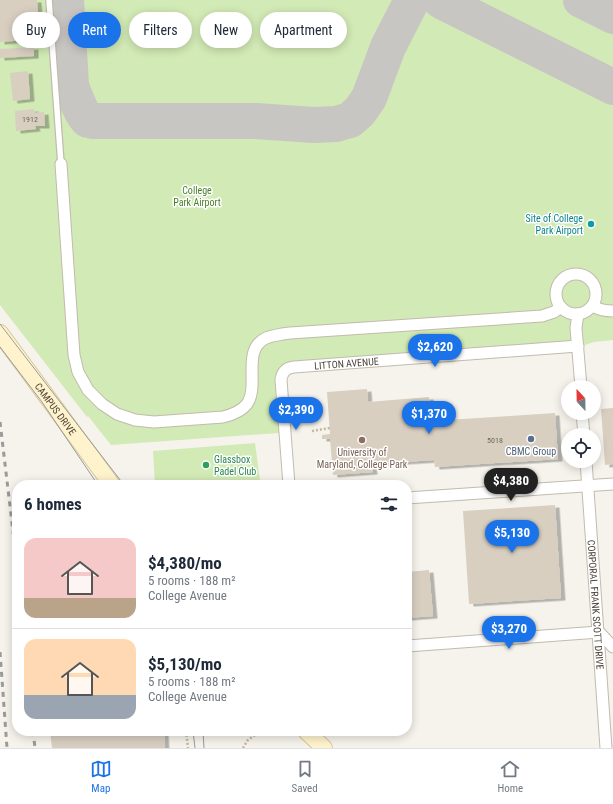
<!DOCTYPE html>
<meta charset="utf-8">
<style>
:root{--surface:#fff;--page:#f6f6f7;--text:#1f2937;--muted:#747a83;--line:#e0e1e3;--accent:#1a73e8}
body{margin:0;font-family:"Roboto Condensed",sans-serif;background:var(--page);color:var(--text);height:100vh;display:flex;flex-direction:column;font-size:15px;white-space:nowrap}
*{box-sizing:border-box;margin:0}
p{font-size:13px;color:var(--muted)}
.icon{flex:none;width:22px;height:22px;fill:none;stroke:currentColor;stroke-width:2;stroke-linecap:round;stroke-linejoin:round}
.map{position:relative;flex:1;overflow:hidden}
.panel{position:absolute;left:12px;top:480px;width:400px;height:256px;display:flex;flex-direction:column;background:var(--surface);border-radius:16px;box-shadow:0 2px 10px #0003}
.panel>*{flex:none}
.guide{position:absolute;left:12px;top:12px;width:400px;height:36px;display:flex;gap:8px}
.needle{width:26px;rotate:338deg}
.fabs{position:absolute;left:561px;top:380px;display:grid;gap:8px}
.fabs a{display:grid;place-items:center;width:40px;height:40px;border-radius:50%;background:var(--surface);box-shadow:0 2px 10px #0003;font-size:20px}
.price{position:absolute;translate:-50% -34px;padding:0 9px;border-radius:14px;background:var(--accent);color:#fff;font-size:13px;line-height:26px;filter:drop-shadow(0 1px 2px #0008)}
.price::after{content:'';position:absolute;left:50%;top:24px;width:12px;height:9px;margin-left:-6px;background:inherit;clip-path:polygon(0 0,100% 0,50% 100%)}
.price.current{background:#222;color:#fff}
ul{padding:0;list-style:none}
li{display:flex;align-items:center;gap:12px;height:100px;padding:0 12px}
li+li{border-top:1px solid var(--line)}
li span{display:grid;place-items:center;flex:none;width:112px;height:80px;border-radius:12px;color:#555}
li>.icon{margin-inline-start:auto}
span .icon{width:48px;height:48px;fill:#fffc;stroke-width:1}
li b{font-size:17px}
h2{display:flex;justify-content:space-between;align-items:center;height:48px;padding:0 12px;font-size:17px}
.chip{padding:0 14px;border-radius:18px;background:var(--surface);box-shadow:0 2px 10px #0003;font-size:14px;line-height:36px}
.chip.current{background:var(--accent);color:#fff}
.menu{display:flex;justify-content:space-around;align-items:center;height:56px;border-top:1px solid var(--line);background:var(--surface);font-size:11px;color:var(--muted)}
.menu a{display:grid;justify-items:center;gap:2px}
.menu .current{color:var(--accent)}
.map>svg:first-child{display:block}
.green{fill:#d2eab5}
.lines{fill:none;stroke-linecap:round;stroke-linejoin:round}
.taxiway{stroke:#c8c6c3;stroke-width:36}
.building{fill:#d8cfc1;filter:url(#shadow)}
.service-casing{stroke:#c2bbae;stroke-width:8}
.minor-casing{stroke:#c2bbae;stroke-width:13}
.secondary-casing{stroke:#d6c79b;stroke-width:18}
.path{stroke:#c4b79f;stroke-width:2.5;stroke-dasharray:2 2;stroke-linecap:butt}
.service{stroke:#fff;stroke-width:5.5}
.minor{stroke:#fff;stroke-width:11}
.secondary{stroke:#fff3cd;stroke-width:16}
.tram{stroke:#9a9a9a;stroke-width:1}
.rail{stroke:#9a9a9a;stroke-width:3;stroke-dasharray:5 5;stroke-linecap:butt}
.culture-dot{fill:#0f9aa8;stroke:#fff;stroke-width:1.5}
.service-dot{fill:#5c6f8a;stroke:#fff;stroke-width:1.5}
.education-dot{fill:#8d6e63;stroke:#fff;stroke-width:1.5}
.leisure-dot{fill:#2e9e5b;stroke:#fff;stroke-width:1.5}
.labels{text-anchor:middle;stroke-width:3;stroke-linejoin:round;paint-order:stroke}
.number-label{font-size:8px;fill:#6e675b}
.park-label{font-size:10px;fill:#4a7f2a;stroke:#fff}
.culture-label{font-size:10px;fill:#0d838f;stroke:#fff;text-anchor:end}
.street-label{font-size:10px;fill:#4b4439;stroke:#fff}
.service-label{font-size:10px;fill:#4e5e75;stroke:#fff}
.education-label{font-size:10px;fill:#785e54;stroke:#fff}
.leisure-label{font-size:10px;fill:#27864d;stroke:#fff;text-anchor:start}
</style>
<div class="map">
<svg width="613" height="748" viewBox="0 0 613 748">
<defs>
<filter id="shadow"><feDropShadow dx="4.5" dy="2.5" stdDeviation="0" flood-color="#0004"/></filter>
</defs>
<rect width="100%" height="100%" fill="#f6f3ec"/>
<g class="green">
<polygon points="0,0 613,0 613,340 594,342 573,349 286,370 292,432 111,445 88,416 87,417 0,305"/>
<polygon points="255,443 260,480 183,485 155,485 153,451"/>
</g>
<g class="lines">
<g class="taxiway">
<path d="M66,0L71,85C73,92 82,116 88,120C89,120 93,121 94,121H256L314,125L336,124L350,120L360,111L369,98L388,47L412,0"/>
<polyline points="440,0 445,3 613,87"/>
<polyline points="581,0 613,16"/>
</g>
</g>
<g class="building">
<polygon points="0,0 37,0 40,39 0,42"/>
<polygon points="34,47 34,56 0,58 0,49"/>
<polygon points="28,71 30,99 13,101 10,73"/>
<polygon points="34,109 35,113 44,112 45,126 35,126 36,129 16,131 15,111"/>
<polygon points="367,389 368,402 429,397 431,421 555,413 558,459 435,467 434,460 372,464 373,472 333,475 330,439 322,439 322,435 330,434 327,392"/>
<polygon points="613,408 613,464 605,465 601,409"/>
<polygon points="555,505 561,598 469,604 463,511"/>
<polygon points="429,570 433,616 407,618 407,572"/>
<polygon points="50,731 164,731 165,748 52,748"/>
</g>
<g class="lines">
<defs>
<polyline id="service" points="49,0 61,164"/>
<g id="minor">
<path d="M61,164L74,355L78,372L88,390L102,404L117,414L135,420L154,422L223,417C231,415 241,412 247,404C260,385 241,350 266,338C274,335 282,334 290,333L542,316L554,312L561,307"/>
<circle cx="576" cy="294" r="20"/>
<path d="M593,306C599,310 605,311 613,311"/>
<polyline points="578,314 576,328 581,387"/>
<polyline points="582,413 584,435"/>
<path id="s1" d="M586,461L606,748"/>
<path id="s2" d="M289,485L281,380C282,372 286,368 294,367L578,346"/>
<polyline points="407,498 613,484"/>
<polyline points="407,646 599,632 613,647"/>
</g>
<g id="secondary">
<path id="s3" d="M0,333L112,485"/>
<polyline points="306,731 324,748"/>
</g>
</defs>
<use href="#service" class="service-casing"/>
<use href="#minor" class="minor-casing"/>
<use href="#secondary" class="secondary-casing"/>
<g class="path">
<polyline points="312,431 330,428"/>
<polyline points="186,731 188,748"/>
<polyline points="243,748 247,741 260,731"/>
</g>
<use href="#service" class="service"/>
<use href="#minor" class="minor"/>
<use href="#secondary" class="secondary"/>
<g class="tram">
<polyline points="0,324 124,485"/>
<polyline points="0,347 42,402 98,485"/>
<polyline points="193,731 195,748"/>
<polyline points="203,731 204,748"/>
</g>
<g class="rail">
<polyline points="0,422 17,565"/>
<polyline points="0,652 7,748"/>
<polyline points="33,731 35,748"/>
</g>
</g>
<circle class="culture-dot" cx="591" cy="224" r="4"/>
<circle class="service-dot" cx="531" cy="439" r="4"/>
<circle class="education-dot" cx="362" cy="440" r="4"/>
<circle class="leisure-dot" cx="206" cy="465" r="4"/>
<g class="labels">
<g class="number-label">
<text x="30" y="122">1912</text>
<text x="495" y="443">5018</text>
</g>
<g class="park-label">
<text x="197" y="194">College<tspan x="197" dy="12">Park Airport</tspan></text>
</g>
<g class="culture-label">
<text x="583" y="222">Site of College<tspan x="583" dy="12">Park Airport</tspan></text>
</g>
<g class="street-label">
<text dy="4" stroke="none"><textPath href="#s2" startOffset="178">LITTON AVENUE</textPath></text>
<text dy="4" stroke="none"><textPath href="#s3" startOffset="94">CAMPUS DRIVE</textPath></text>
<text dy="4" stroke="none"><textPath href="#s1" startOffset="144">CORPORAL FRANK SCOTT DRIVE</textPath></text>
</g>
<g class="service-label">
<text x="531" y="455">CBMC Group</text>
</g>
<g class="education-label">
<text x="362" y="456">University of<tspan x="362" dy="12">Maryland, College Park</tspan></text>
</g>
<g class="leisure-label">
<text x="214" y="463">Glassbox<tspan x="214" dy="12">Padel Club</tspan></text>
</g>
</g>
</svg>
<div class="fabs">
<a><svg class="needle" viewBox="-14 -14 28 28"><path d="M0-13l5 13h-10z" fill="#e53935"/><path d="M0 13l5-13h-10z" fill="#747a83"/></svg></a>
<a><svg class="icon" aria-label="locate" viewBox="0 0 24 24"><circle cx="12" cy="12" r="6"/><path d="M12 2v4M12 18v4M2 12h4M18 12h4"/></svg></a>
</div>
<b class="price" style="left:435px;top:368px">$2,620</b>
<b class="price" style="left:296px;top:431px">$2,390</b>
<b class="price" style="left:429px;top:435px">$1,370</b>
<b class="price current" style="left:511px;top:502px">$4,380</b>
<b class="price" style="left:512px;top:554px">$5,130</b>
<b class="price" style="left:509px;top:650px">$3,270</b>
<div class="guide">
<a class="chip">Buy</a>
<a class="chip current">Rent</a>
<a class="chip">Filters</a>
<a class="chip">New</a>
<a class="chip">Apartment</a>
</div>
<section class="panel">
<h2>6 homes<svg class="icon" aria-label="filters" viewBox="0 0 24 24"><path d="M4 7h16M4 17h16"/><circle cx="9" cy="7" r="2"/><circle cx="15" cy="17" r="2"/></svg></h2>
<ul>
<li><span style="background:linear-gradient(#f6c9c9 75%,#b9a48a 0)"><svg class="icon" aria-label="home" viewBox="0 0 24 24"><path d="M3 11l9-7 9 7M6 9v11h12V9"/></svg></span><div><b>$4,380/mo</b><p>5 rooms · 188 m²</p><p>College Avenue</p></div></li>
<li><span style="background:linear-gradient(#ffd9b3 70%,#9aa5b1 0)"><svg class="icon" aria-label="home" viewBox="0 0 24 24"><path d="M3 11l9-7 9 7M6 9v11h12V9"/></svg></span><div><b>$5,130/mo</b><p>5 rooms · 188 m²</p><p>College Avenue</p></div></li>
</ul>
</section>
</div>
<nav class="menu">
<a class="current"><svg class="icon" aria-label="map" viewBox="0 0 24 24"><path d="M3 6l6-2 6 2 6-2v14l-6 2-6-2-6 2zM9 4v14M15 6v14"/></svg>Map</a>
<a><svg class="icon" aria-label="saved" viewBox="0 0 24 24"><path d="M7 4h10v16l-5-4-5 4z"/></svg>Saved</a>
<a><svg class="icon" aria-label="home" viewBox="0 0 24 24"><path d="M3 11l9-7 9 7M6 9v11h12V9"/></svg>Home</a>
</nav>
